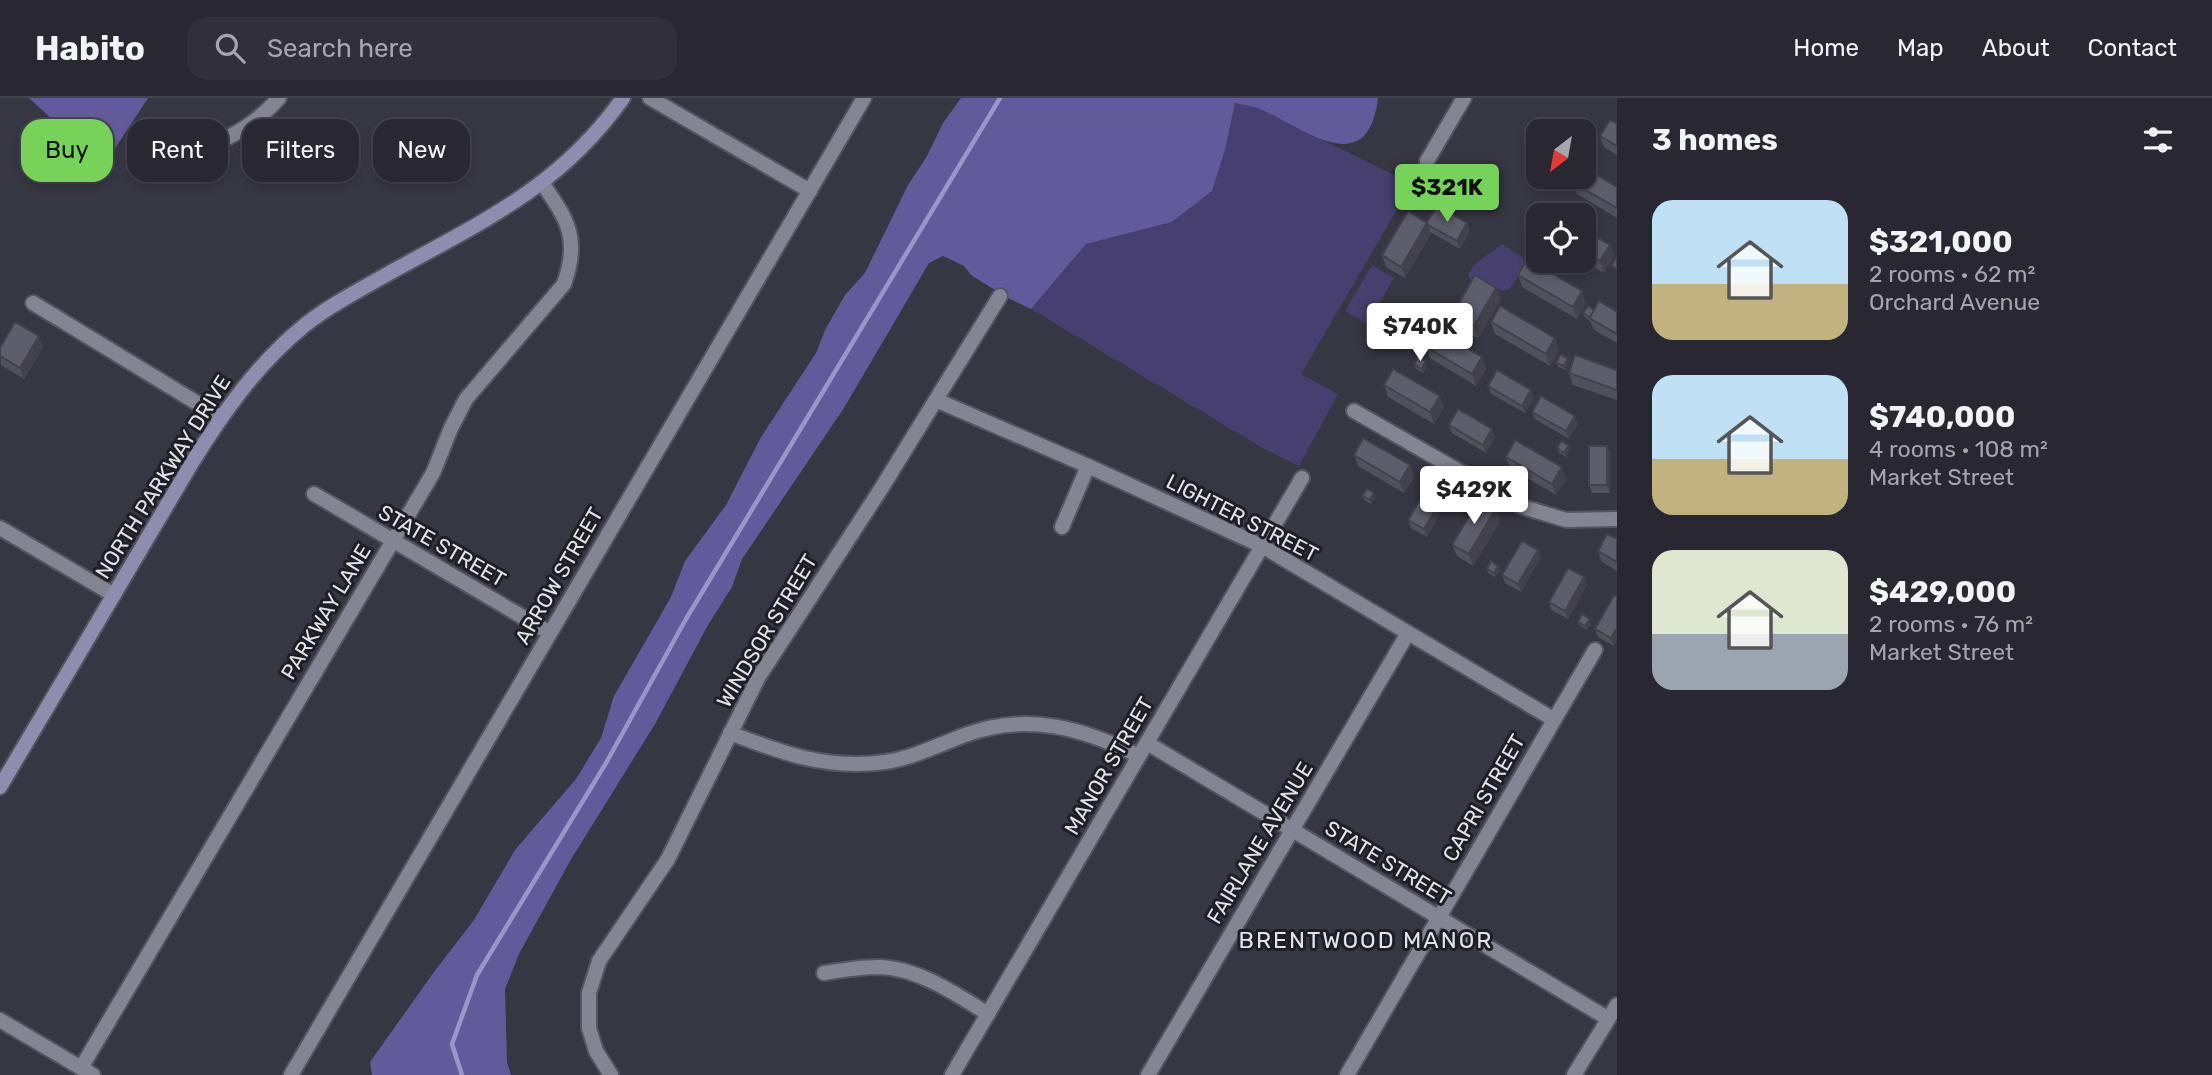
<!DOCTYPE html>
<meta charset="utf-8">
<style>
:root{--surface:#292832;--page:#31303a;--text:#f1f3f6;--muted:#a5a6ac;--line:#45444d;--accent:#77d259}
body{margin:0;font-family:Rubik,sans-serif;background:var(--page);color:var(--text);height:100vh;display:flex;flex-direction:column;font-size:26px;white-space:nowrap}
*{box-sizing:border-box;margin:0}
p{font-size:23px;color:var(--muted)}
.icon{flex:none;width:38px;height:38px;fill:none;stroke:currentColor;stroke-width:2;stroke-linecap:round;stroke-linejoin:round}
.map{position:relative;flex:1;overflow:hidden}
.panel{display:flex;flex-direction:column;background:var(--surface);width:595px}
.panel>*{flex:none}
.hud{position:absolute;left:21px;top:21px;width:665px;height:63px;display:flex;gap:14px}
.needle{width:46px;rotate:211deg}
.controls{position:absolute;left:1526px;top:21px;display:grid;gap:14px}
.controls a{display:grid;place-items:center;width:70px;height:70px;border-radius:14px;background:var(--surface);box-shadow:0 4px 10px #0003,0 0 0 2px var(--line);font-size:35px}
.price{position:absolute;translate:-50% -60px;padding:0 16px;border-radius:7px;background:#fff;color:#222;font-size:23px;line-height:46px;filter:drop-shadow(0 2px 4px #0008)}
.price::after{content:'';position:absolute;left:50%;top:42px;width:21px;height:16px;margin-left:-10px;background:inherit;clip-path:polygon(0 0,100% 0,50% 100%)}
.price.selected{background:var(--accent);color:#111}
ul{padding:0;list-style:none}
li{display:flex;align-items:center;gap:21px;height:175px;padding:0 35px}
li span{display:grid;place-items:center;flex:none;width:196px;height:140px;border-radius:21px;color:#555}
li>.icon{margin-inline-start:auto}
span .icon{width:84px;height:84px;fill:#fffc;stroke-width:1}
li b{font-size:30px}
h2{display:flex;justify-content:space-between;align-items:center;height:84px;padding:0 35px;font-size:30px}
.chip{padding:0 24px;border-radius:21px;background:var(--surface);box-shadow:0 4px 10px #0003,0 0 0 2px var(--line);font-size:24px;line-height:63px}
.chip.selected{background:var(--accent);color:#111}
header{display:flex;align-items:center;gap:42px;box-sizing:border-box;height:98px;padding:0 35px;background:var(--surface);border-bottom:2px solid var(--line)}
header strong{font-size:33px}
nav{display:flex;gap:38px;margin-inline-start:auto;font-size:24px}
.search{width:490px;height:63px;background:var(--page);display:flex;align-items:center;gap:18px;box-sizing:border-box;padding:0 24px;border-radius:21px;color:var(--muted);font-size:26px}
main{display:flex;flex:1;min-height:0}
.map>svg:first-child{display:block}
.green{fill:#463f6f}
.forest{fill:#635a9b}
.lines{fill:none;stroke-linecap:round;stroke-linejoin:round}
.stream{stroke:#9b96c8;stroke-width:4.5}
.minor-casing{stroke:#55545f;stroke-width:18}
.tertiary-casing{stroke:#55545f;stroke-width:18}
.secondary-casing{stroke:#55545f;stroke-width:18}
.minor{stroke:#858493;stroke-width:14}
.tertiary{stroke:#858493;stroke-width:14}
.secondary{stroke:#908cb0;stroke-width:14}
.wall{fill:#51505d}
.shaded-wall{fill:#42414c}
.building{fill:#5e5d6c;stroke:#42414c;stroke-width:2}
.labels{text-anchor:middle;stroke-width:6;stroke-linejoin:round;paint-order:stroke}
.street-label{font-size:21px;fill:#e2e2eb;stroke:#1e1e24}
.neighbourhood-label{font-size:23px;letter-spacing:2px;fill:#e2e2eb;stroke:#1e1e24}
</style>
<header>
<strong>Habito</strong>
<div class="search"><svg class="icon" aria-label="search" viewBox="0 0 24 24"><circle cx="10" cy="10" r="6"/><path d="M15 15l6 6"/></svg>Search here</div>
<nav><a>Home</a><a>Map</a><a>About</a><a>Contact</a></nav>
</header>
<main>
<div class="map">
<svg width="1617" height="977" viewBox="0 0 1617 977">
<rect width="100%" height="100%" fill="#373643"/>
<g class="green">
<polygon points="1235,4 1258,10 1412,86 1301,276 1338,296 1299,368 1259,348 1031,211 1086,146 1172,124 1212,93 1225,52"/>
<polygon points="1502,146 1523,160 1525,166 1510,191 1502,193 1493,188 1487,191 1470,181 1468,177 1474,167"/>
<polygon points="1372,167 1394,180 1367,226 1345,213"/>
</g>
<g class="forest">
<polygon points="29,0 148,0 112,55 103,74 93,82 83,75 77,44"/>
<path d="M961,0H1378C1368,83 1306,32 1262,12C1254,8 1244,7 1235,5L1225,52L1212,93L1172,124L1086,146L1031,211L1008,200L971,177L964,168L943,158L929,165L844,310L742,461L732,489L708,527L655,626L570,763L519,856L505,891L507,964L511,977H372L370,964L434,874L474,822L515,752L576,681L601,640L614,598L671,499L685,463L726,407L761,339L816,255L825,232L845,197L865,175L908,87L926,60L943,25Z"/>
</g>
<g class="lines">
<polyline class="stream" points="462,977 452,946 477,877 606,665 686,521 1000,0"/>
<defs>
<g id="minor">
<polyline points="650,0 810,93"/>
<path d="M219,44C244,32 261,20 279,0"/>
<polyline points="1427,63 1464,0"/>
<polyline points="33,205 220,319"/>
<polyline points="936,302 1088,368 1262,448 1553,621"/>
<polyline points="1354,313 1520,408 1566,422 1617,421"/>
<polyline points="314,396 550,535"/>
<polyline points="1062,429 1088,368"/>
<polyline points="0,430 114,497"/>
<path d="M730,635C782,655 827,672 885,664C913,660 938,647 965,637C1026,614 1083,630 1139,658"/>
<polyline points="1147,645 1607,920"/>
<path d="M824,875C842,872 860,869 879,869C918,870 956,896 988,916"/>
<path d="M81,970L433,375L451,330L466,301L564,186C580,141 568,122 542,85"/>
<polyline points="291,977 864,0"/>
<polyline points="611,977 596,953 589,930 589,895 599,863 668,761 758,580 879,394 1000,198"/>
<polyline points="952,977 1302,380"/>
<polyline points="1148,977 1408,535"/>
<polyline points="1347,977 1595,552"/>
<polyline points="1574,977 1617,907"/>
</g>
<polyline id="tertiary" points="0,922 93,977"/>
<path id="secondary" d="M0,689L193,363C225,312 258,265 305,227C331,206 362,191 391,174C482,124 561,88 623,0"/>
</defs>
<use href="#minor" class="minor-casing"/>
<use href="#tertiary" class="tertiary-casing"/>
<use href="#secondary" class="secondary-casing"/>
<use href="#minor" class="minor"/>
<use href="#tertiary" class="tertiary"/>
<use href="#secondary" class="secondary"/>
</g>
<g class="wall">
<polygon points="1617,26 1617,57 1604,49 1600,38"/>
<polygon points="1573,85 1617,89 1617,120 1577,96"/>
<polygon points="1427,125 1470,133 1460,151 1430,134 1431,136 1405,180 1386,169 1382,157"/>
<polygon points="1584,132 1610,147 1614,158 1604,175 1584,163"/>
<polygon points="1518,177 1586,205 1577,221 1522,189"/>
<polygon points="1501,201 1478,240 1462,234 1461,230 1457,227 1453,216"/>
<polygon points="1594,212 1617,214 1617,245 1594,232 1590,223 1585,219 1583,215"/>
<polygon points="1491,224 1555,240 1559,252 1550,268 1495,236"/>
<polygon points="39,238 43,250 24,281 1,267 0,250"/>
<polygon points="1426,249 1486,271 1476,288 1430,260"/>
<polygon points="1569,264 1566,272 1558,269 1556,265"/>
<polygon points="1414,266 1427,267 1423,275 1415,270"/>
<polygon points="1617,272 1617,302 1573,287 1569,275"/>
<polygon points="1384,287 1444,309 1434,326 1388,299"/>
<polygon points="1488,288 1534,300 1525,315 1491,296"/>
<polygon points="1532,314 1578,325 1569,341 1535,321"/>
<polygon points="1449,327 1495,339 1486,355 1452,335"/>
<polygon points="1607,348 1610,356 1610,395 1592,395 1589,387"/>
<polygon points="1557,350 1570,351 1566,359 1558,354"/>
<polygon points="1354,357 1410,367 1414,379 1404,395 1358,368"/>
<polygon points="1506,359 1566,381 1556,397 1510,370"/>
<polygon points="1362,398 1376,399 1371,406 1364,402"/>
<polygon points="1446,405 1427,439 1411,430 1408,422"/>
<polygon points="1501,422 1473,468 1457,458 1452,447"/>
<polygon points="1617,441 1617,473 1602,464 1598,453"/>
<polygon points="1538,452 1540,460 1521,494 1505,485 1502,477"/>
<polygon points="1498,468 1500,472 1495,479 1488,475 1487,471"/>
<polygon points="1584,479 1587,487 1568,521 1551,512 1549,504"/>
<polygon points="1614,497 1614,548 1598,539 1595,531"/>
<polygon points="1578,524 1591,525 1587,532 1579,527"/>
</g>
<g class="shaded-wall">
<polygon points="1427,125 1431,136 1405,180 1401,169"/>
<polygon points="1467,125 1470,133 1460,151 1457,143"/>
<polygon points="1610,147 1614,158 1604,175 1600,163"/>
<polygon points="1496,190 1501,201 1478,240 1474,228"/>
<polygon points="1582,193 1586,205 1577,221 1573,209"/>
<polygon points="39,238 43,250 24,281 20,270"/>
<polygon points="1555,240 1559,252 1550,268 1546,256"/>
<polygon points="1482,259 1486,271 1476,288 1472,276"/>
<polygon points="1568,260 1569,264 1566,272 1564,268"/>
<polygon points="1426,263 1427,267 1423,275 1422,271"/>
<polygon points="1531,292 1534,300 1525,315 1522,308"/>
<polygon points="1440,298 1444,309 1434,326 1430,314"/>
<polygon points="1575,318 1578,325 1569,341 1566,333"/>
<polygon points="1492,331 1495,339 1486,355 1483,347"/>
<polygon points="1569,347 1570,351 1566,359 1564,355"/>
<polygon points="1607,348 1610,356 1610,395 1607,387"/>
<polygon points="1410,367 1414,379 1404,395 1400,384"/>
<polygon points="1562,369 1566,381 1556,397 1552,386"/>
<polygon points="1374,395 1376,399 1371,406 1370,402"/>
<polygon points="1444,397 1446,405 1427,439 1424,431"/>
<polygon points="1496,410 1501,422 1473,468 1469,456"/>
<polygon points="1538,452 1540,460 1521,494 1518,486"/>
<polygon points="1498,468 1500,472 1495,479 1494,475"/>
<polygon points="1584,479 1587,487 1568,521 1565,513"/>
<polygon points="1590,521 1591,525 1587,532 1585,528"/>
<polygon points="1617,530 1617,542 1614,548 1611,540"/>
</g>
<g class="building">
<polygon points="1610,22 1617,26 1617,48 1600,38"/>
<polygon points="1584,69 1617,89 1617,110 1573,85 1576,79 1584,79"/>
<polygon points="1437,108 1467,125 1457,143 1426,126"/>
<polygon points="1408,113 1427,125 1401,169 1382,157"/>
<polygon points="1584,132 1610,147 1600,163 1584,153"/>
<polygon points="1616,160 1617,160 1617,171 1612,167"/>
<polygon points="1527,161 1582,193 1573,209 1518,177"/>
<polygon points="1475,177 1496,190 1474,228 1458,222 1460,220 1453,216"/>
<polygon points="1599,203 1617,214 1617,236 1589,220"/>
<polygon points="1500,208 1555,240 1546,256 1491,224"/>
<polygon points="1588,208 1594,212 1590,219 1583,215"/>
<polygon points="15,224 39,238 20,270 0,258 0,250"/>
<polygon points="1435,232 1482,259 1472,276 1426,249"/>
<polygon points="1560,257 1568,260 1564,268 1556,265"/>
<polygon points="1575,257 1617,272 1617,292 1569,275"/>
<polygon points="1418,259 1426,263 1422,271 1414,266"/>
<polygon points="1393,271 1440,298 1430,314 1384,287"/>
<polygon points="1497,272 1531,292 1522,308 1488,288"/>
<polygon points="1541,298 1575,318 1566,333 1532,314"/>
<polygon points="1458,311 1492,331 1483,347 1449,327"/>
<polygon points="1363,340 1410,367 1400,384 1354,357"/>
<polygon points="1515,342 1562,369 1552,386 1506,359"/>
<polygon points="1561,343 1569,347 1564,355 1557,350"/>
<rect x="1589" y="348" width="18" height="39"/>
<polygon points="1428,388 1444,397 1424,431 1408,422"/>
<polygon points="1367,391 1374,395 1370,402 1362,398"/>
<polygon points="1480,400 1496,410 1469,456 1452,447"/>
<polygon points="1607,436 1617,441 1617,464 1598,453"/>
<polygon points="1522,443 1538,452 1518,486 1502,477"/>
<polygon points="1491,463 1498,468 1494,475 1487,471"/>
<polygon points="1568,470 1584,479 1565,513 1549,504"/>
<polygon points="1614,497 1617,499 1617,530 1611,540 1595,531"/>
<polygon points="1582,516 1590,521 1585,528 1578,524"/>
</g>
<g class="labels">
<g class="street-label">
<text transform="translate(163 379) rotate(-58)" y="7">NORTH PARKWAY DRIVE</text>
<text transform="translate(1242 420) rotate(27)" y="7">LIGHTER STREET</text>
<text transform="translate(442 448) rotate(30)" y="7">STATE STREET</text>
<text transform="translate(559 478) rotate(-60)" y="7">ARROW STREET</text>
<text transform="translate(326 514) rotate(-59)" y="7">PARKWAY LANE</text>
<text transform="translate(767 533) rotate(-59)" y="7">WINDSOR STREET</text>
<text transform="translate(1109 668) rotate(-60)" y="7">MANOR STREET</text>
<text transform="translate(1484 700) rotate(-60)" y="7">CAPRI STREET</text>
<text transform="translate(1260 745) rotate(-59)" y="7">FAIRLANE AVENUE</text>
<text transform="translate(1388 765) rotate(31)" y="7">STATE STREET</text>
</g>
<g class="neighbourhood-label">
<text x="1366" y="850">BRENTWOOD MANOR</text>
</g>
</g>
</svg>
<div class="controls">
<a><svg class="needle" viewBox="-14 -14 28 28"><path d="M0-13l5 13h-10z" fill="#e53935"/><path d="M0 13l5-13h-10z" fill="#a5a6ac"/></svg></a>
<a><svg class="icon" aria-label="locate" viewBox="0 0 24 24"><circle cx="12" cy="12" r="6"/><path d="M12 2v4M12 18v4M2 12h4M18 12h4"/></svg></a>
</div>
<b class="price selected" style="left:1447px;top:126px">$321K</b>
<b class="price" style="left:1420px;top:265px">$740K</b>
<b class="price" style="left:1474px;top:428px">$429K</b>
<div class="hud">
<a class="chip selected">Buy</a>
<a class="chip">Rent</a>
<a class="chip">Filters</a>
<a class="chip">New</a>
</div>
</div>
<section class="panel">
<h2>3 homes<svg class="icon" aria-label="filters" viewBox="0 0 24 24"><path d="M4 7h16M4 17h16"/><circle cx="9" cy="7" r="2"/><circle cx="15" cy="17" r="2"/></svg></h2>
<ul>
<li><span style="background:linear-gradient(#bfe0f5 60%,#c2b280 0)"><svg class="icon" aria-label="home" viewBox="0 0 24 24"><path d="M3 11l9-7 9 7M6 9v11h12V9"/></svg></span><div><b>$321,000</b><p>2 rooms · 62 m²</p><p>Orchard Avenue</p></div></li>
<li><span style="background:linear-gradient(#bfe0f5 60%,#c2b280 0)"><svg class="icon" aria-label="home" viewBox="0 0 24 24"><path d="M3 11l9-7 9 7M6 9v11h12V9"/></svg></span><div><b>$740,000</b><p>4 rooms · 108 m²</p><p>Market Street</p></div></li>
<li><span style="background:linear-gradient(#dfe7d0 60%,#9aa5b1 0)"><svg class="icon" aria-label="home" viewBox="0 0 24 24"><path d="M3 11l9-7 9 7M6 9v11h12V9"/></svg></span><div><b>$429,000</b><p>2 rooms · 76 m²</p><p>Market Street</p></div></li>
</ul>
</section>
</main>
